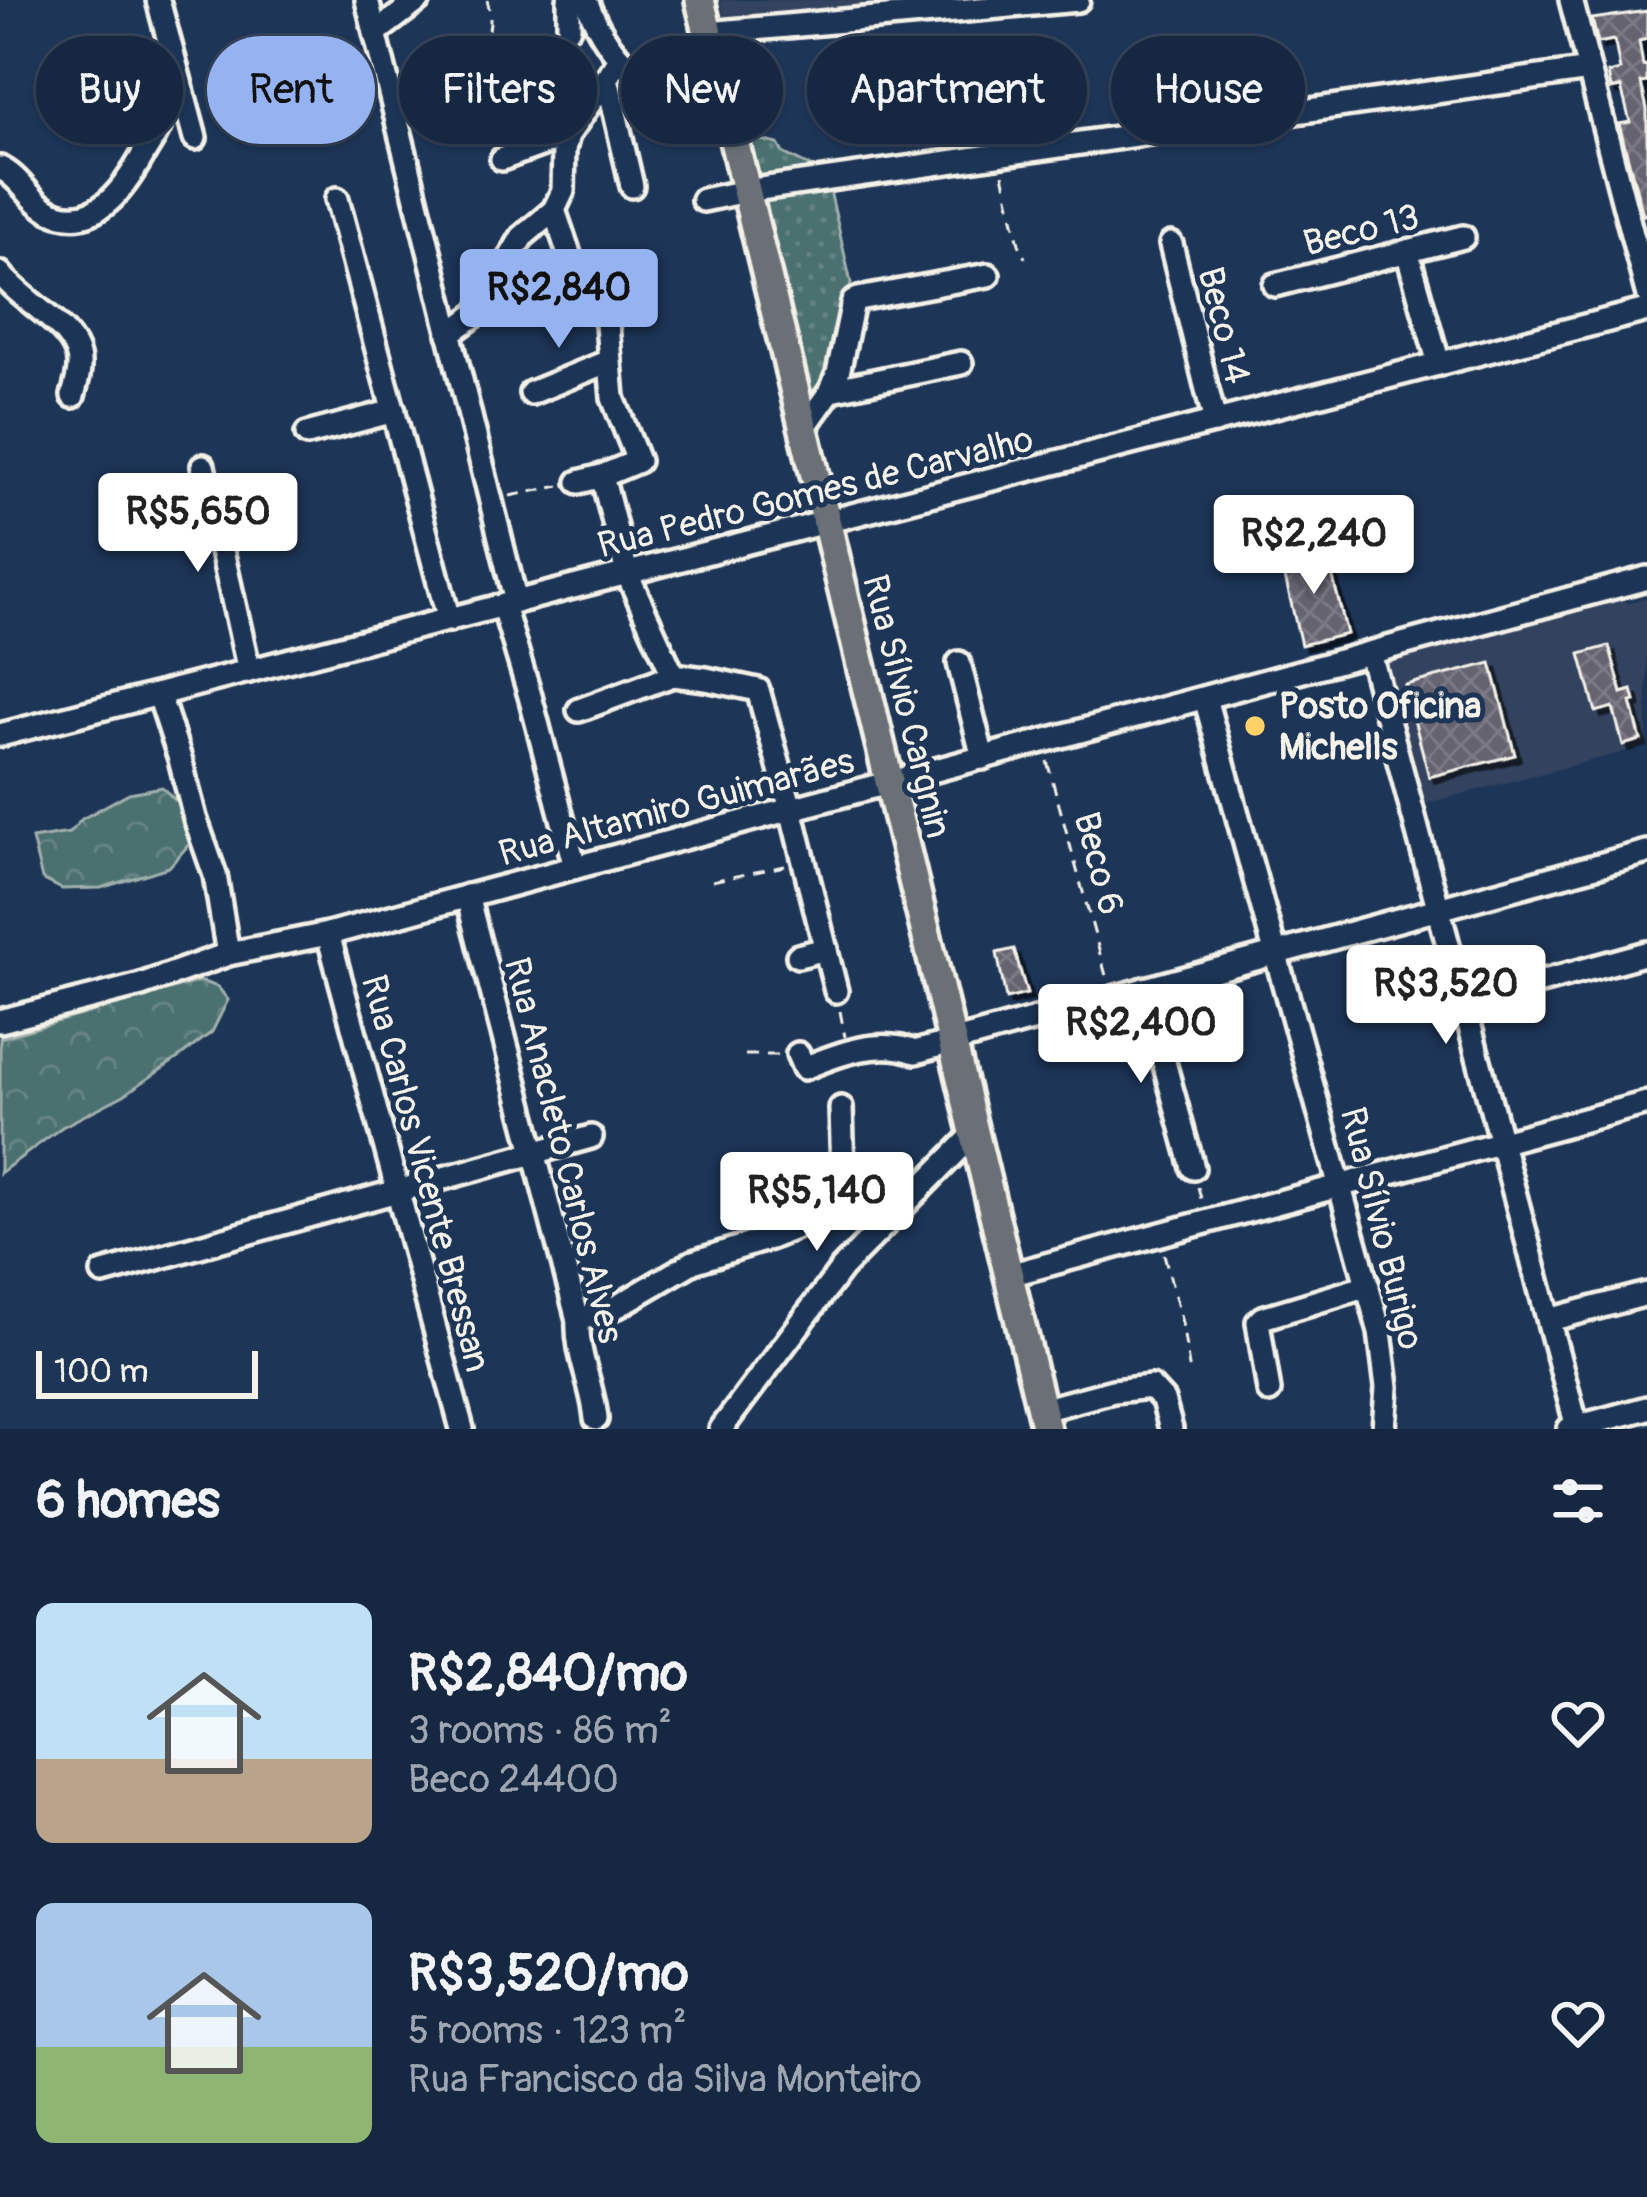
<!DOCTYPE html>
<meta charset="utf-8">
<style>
:root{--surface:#162841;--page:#1f3048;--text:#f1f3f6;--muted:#9ea6b1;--line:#35445a;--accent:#95b2f1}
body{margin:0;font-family:Pangolin,sans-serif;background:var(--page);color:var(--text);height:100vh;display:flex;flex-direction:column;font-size:45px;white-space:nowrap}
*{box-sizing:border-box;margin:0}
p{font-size:39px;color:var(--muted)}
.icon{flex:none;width:66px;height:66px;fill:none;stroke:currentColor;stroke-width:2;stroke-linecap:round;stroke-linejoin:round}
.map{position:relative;height:1429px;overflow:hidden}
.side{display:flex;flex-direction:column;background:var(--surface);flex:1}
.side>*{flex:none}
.top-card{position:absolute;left:36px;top:36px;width:1575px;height:108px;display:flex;gap:24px}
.scale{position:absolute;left:36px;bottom:30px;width:222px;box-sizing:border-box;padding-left:12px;border:6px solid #f4f1e8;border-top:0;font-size:33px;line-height:42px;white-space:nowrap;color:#f4f1e8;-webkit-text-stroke:9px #1d3557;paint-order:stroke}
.price{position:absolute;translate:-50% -102px;padding:0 27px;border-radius:12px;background:#fff;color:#222;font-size:39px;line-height:78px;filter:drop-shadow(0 3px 6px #0008)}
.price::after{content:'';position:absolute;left:50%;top:72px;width:36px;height:27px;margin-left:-18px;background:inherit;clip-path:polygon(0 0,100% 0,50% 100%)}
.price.on{background:var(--accent);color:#111}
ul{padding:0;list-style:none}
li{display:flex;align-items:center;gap:36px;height:300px;padding:0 36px}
li span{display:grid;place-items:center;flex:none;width:336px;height:240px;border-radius:18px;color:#555}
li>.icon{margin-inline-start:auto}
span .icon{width:144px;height:144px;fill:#fffc;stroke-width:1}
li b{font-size:51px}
h2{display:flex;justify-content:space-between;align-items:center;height:144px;padding:0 36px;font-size:51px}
.tag{padding:0 42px;border-radius:54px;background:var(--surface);box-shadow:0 3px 9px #0004,0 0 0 3px var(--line);font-size:42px;line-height:108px}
.tag.on{background:var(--accent);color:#111}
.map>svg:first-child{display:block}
.built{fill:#33435f}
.forest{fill:url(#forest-crowns);stroke:#a0b0ac;stroke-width:3}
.park{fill:url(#park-dots);stroke:#a0b0ac;stroke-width:3}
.building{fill:url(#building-cross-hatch);stroke:#f4f1e8;stroke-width:3;filter:url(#shadow)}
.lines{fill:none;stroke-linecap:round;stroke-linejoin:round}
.minor-casing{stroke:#f4f1e8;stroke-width:30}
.major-casing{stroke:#f4f1e8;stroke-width:36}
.path{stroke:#f4f1e8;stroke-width:3;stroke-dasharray:12 9;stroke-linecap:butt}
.minor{stroke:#1d3557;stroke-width:21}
.major{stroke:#6b6f75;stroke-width:27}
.poi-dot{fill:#ffd166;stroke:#1d3557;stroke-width:4.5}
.labels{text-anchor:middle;stroke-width:10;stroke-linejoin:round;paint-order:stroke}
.street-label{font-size:36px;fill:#f4f1e8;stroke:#1d3557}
.poi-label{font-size:36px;font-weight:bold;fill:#f4f1e8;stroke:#1d3557;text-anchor:start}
</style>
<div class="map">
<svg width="1647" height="1429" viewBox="0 0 1647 1429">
<defs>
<pattern id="forest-crowns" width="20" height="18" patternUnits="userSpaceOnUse" patternTransform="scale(3)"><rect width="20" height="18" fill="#4c6f70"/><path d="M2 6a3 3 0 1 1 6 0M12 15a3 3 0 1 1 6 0" fill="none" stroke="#668484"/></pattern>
<pattern id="park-dots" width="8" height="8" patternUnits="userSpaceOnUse" patternTransform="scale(3)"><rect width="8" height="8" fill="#4c6f70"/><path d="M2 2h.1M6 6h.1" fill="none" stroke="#668484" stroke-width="1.8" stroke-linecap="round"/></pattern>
<pattern id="building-cross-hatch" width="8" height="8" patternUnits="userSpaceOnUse" patternTransform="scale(3)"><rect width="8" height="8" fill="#666371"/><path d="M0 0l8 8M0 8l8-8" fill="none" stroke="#7c7a85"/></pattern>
<filter id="shadow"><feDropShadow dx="5.5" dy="5.5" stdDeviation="0" flood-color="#0009"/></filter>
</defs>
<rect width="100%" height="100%" fill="#1d3557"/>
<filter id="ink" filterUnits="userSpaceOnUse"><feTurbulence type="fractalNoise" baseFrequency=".00833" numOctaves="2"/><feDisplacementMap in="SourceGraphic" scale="24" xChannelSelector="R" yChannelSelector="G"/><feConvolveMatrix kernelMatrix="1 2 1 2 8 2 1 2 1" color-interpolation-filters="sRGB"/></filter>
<g filter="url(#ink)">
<g class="built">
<polygon points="720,0 972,0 725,21"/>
<polygon points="1616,597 1628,603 1647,597 1647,746 1423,804 1385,659"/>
</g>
<g class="forest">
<polygon points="162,787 183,808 192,841 169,867 101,888 62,889 42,879 32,839 69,833 82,819 129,793"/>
<polygon points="200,981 218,987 228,1000 212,1032 181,1056 124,1095 62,1127 0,1173 0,1038"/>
</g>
<g class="park">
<polygon points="744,136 778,144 783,153 819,171 754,181"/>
<polygon points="829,186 851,283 829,371 810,406 759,196"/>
</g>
<g class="building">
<polygon points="1647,11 1647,39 1639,41 1643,66 1647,65 1647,82 1641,83 1647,109 1647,215 1643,215 1619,124 1630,122 1621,87 1611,89 1608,73 1620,70 1615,43 1613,40 1598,43 1592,19"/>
<polygon points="1326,550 1347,634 1301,645 1281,560"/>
<polygon points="1609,646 1622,693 1632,690 1635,701 1631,702 1641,740 1623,745 1613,707 1596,712 1580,654"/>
<polygon points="1491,663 1515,755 1429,777 1405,685"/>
<polygon points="1014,949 1027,994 1006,999 997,953"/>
</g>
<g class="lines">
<defs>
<g id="minor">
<polyline points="158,0 195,138"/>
<polyline points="367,0 516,602"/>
<polyline points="569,0 569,27"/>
<path d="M586,0C612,71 659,98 729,118"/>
<polyline points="1571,0 1647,292"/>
<polyline points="375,33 419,0"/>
<polyline points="708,33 1078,0"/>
<polyline points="607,78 632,186"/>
<polyline points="502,159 568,135 514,80"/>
<path d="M0,168C23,178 32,207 58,214C99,227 126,185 143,155C149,144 157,134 161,122C168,105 171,85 175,67"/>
<polyline points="337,199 449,620"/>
<polyline points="703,200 746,191 1589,70"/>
<polyline points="554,210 571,260 602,310 607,324 613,398 638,461 602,476 627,573 673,675"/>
<polyline points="1171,244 1215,422"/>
<polyline points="1407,251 1439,364"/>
<path d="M0,273C21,302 82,329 79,367C79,377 75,387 73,396"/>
<polyline points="1275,285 1463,237"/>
<polyline points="449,334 478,313 522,237 554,210 563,191 564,150 568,135 619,60"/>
<polyline points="831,390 961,363"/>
<polyline points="531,393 609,361"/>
<polyline points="804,428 831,390 838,373 853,302 858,299 988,275"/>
<polyline points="307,434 394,411"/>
<polyline points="203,466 249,671"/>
<polyline points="579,482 602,476"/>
<polyline points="503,606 530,696 575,867"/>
<polyline points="1370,653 1577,1427"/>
<polyline points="959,663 983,758"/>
<polyline points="159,695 180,759 195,818 215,875 228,954"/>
<polyline points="1205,698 1380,1332 1387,1387 1384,1429"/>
<polyline points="579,710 673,675 706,679 758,690 791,809 836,991"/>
<polyline points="0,735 1647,310"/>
<path d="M467,896L578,1320C576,1355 593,1385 596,1419"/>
<polyline points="328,934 462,1429"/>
<polyline points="798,956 826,949"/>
<polyline points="1144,989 1193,1168"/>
<polyline points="1464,1003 1647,953"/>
<polyline points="0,1021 141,985 228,954 328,934 1647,578"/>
<path d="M798,1054L804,1068C838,1054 879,1038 915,1052L1647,852"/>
<polyline points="841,1108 844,1206"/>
<polyline points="103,1273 591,1137"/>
<polyline points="1009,1275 1647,1103"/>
<polyline points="578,1320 618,1306 693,1262 770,1238 859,1201 920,1189"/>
<polyline points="1549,1320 1647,1294"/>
<polyline points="1269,1391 1258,1322 1262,1318 1368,1286"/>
<polyline points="1042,1410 1113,1391 1151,1387 1163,1400 1171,1429"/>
<polyline points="721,1429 842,1268 975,1133"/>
<polyline points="1569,1429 1647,1408"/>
</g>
<polyline id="major" points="700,0 1046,1429"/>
</defs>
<use href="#minor" class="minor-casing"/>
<use href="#major" class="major-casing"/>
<g class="path">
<path d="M467,65C487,46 495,27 487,0"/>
<polyline points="317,100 314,88 363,63"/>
<polyline points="1003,174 1019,244 1025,258"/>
<polyline points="512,308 513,292"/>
<polyline points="510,496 560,486"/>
<polyline points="1047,761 1108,983"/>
<polyline points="712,881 785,866"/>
<polyline points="840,1011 845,1037"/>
<polyline points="745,1055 779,1055"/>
<polyline points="1198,1187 1203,1207"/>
<polyline points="1164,1254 1182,1323 1190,1373"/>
</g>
<use href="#minor" class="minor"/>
<use href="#major" class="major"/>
</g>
</g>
<circle class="poi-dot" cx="1255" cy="726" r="12"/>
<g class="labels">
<g class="street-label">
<text transform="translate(1361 229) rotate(-14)" y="13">Beco 13</text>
<text transform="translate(1225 325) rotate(76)" y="13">Beco 14</text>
<text transform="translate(815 491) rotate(-14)" y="13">Rua Pedro Gomes de Carvalho</text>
<text transform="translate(908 706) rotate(76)" y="13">Rua Sílvio Cargnin</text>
<text transform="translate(676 806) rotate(-15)" y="13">Rua Altamiro Guimarães</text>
<text transform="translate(1100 863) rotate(75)" y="13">Beco 6</text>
<text transform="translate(565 1150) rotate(76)" y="13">Rua Anacleto Carlos Alves</text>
<text transform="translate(427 1173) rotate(75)" y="13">Rua Carlos Vicente Bressan</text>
<text transform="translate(1383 1228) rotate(76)" y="13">Rua Sílvio Burigo</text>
</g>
<g class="poi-label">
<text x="1279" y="718">Posto Oficina<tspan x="1279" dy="41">Michells</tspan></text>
</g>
</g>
</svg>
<div class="scale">100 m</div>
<b class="price on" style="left:559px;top:351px">R$2,840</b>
<b class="price" style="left:198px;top:575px">R$5,650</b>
<b class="price" style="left:1314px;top:597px">R$2,240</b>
<b class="price" style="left:1446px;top:1047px">R$3,520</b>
<b class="price" style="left:1141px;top:1086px">R$2,400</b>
<b class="price" style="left:817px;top:1254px">R$5,140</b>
<div class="top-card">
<a class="tag">Buy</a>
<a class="tag on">Rent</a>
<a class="tag">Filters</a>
<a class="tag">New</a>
<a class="tag">Apartment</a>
<a class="tag">House</a>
</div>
</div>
<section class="side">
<h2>6 homes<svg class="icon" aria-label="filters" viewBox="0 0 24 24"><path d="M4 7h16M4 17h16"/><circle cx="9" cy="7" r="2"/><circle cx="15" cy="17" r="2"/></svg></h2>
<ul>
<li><span style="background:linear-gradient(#bfe0f5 65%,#b9a48a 0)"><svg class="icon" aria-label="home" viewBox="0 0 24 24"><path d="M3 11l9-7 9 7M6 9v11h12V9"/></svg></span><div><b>R$2,840/mo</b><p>3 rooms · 86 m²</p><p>Beco 24400</p></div><svg class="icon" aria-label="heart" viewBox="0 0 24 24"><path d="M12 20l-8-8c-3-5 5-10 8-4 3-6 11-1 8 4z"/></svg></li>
<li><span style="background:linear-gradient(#a9c7e8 60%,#8fb573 0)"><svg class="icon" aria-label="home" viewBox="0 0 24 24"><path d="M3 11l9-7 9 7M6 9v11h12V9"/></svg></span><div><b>R$3,520/mo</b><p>5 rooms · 123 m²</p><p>Rua Francisco da Silva Monteiro</p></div><svg class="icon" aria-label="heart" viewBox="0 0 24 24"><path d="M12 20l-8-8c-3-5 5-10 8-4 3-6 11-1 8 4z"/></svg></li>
</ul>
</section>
